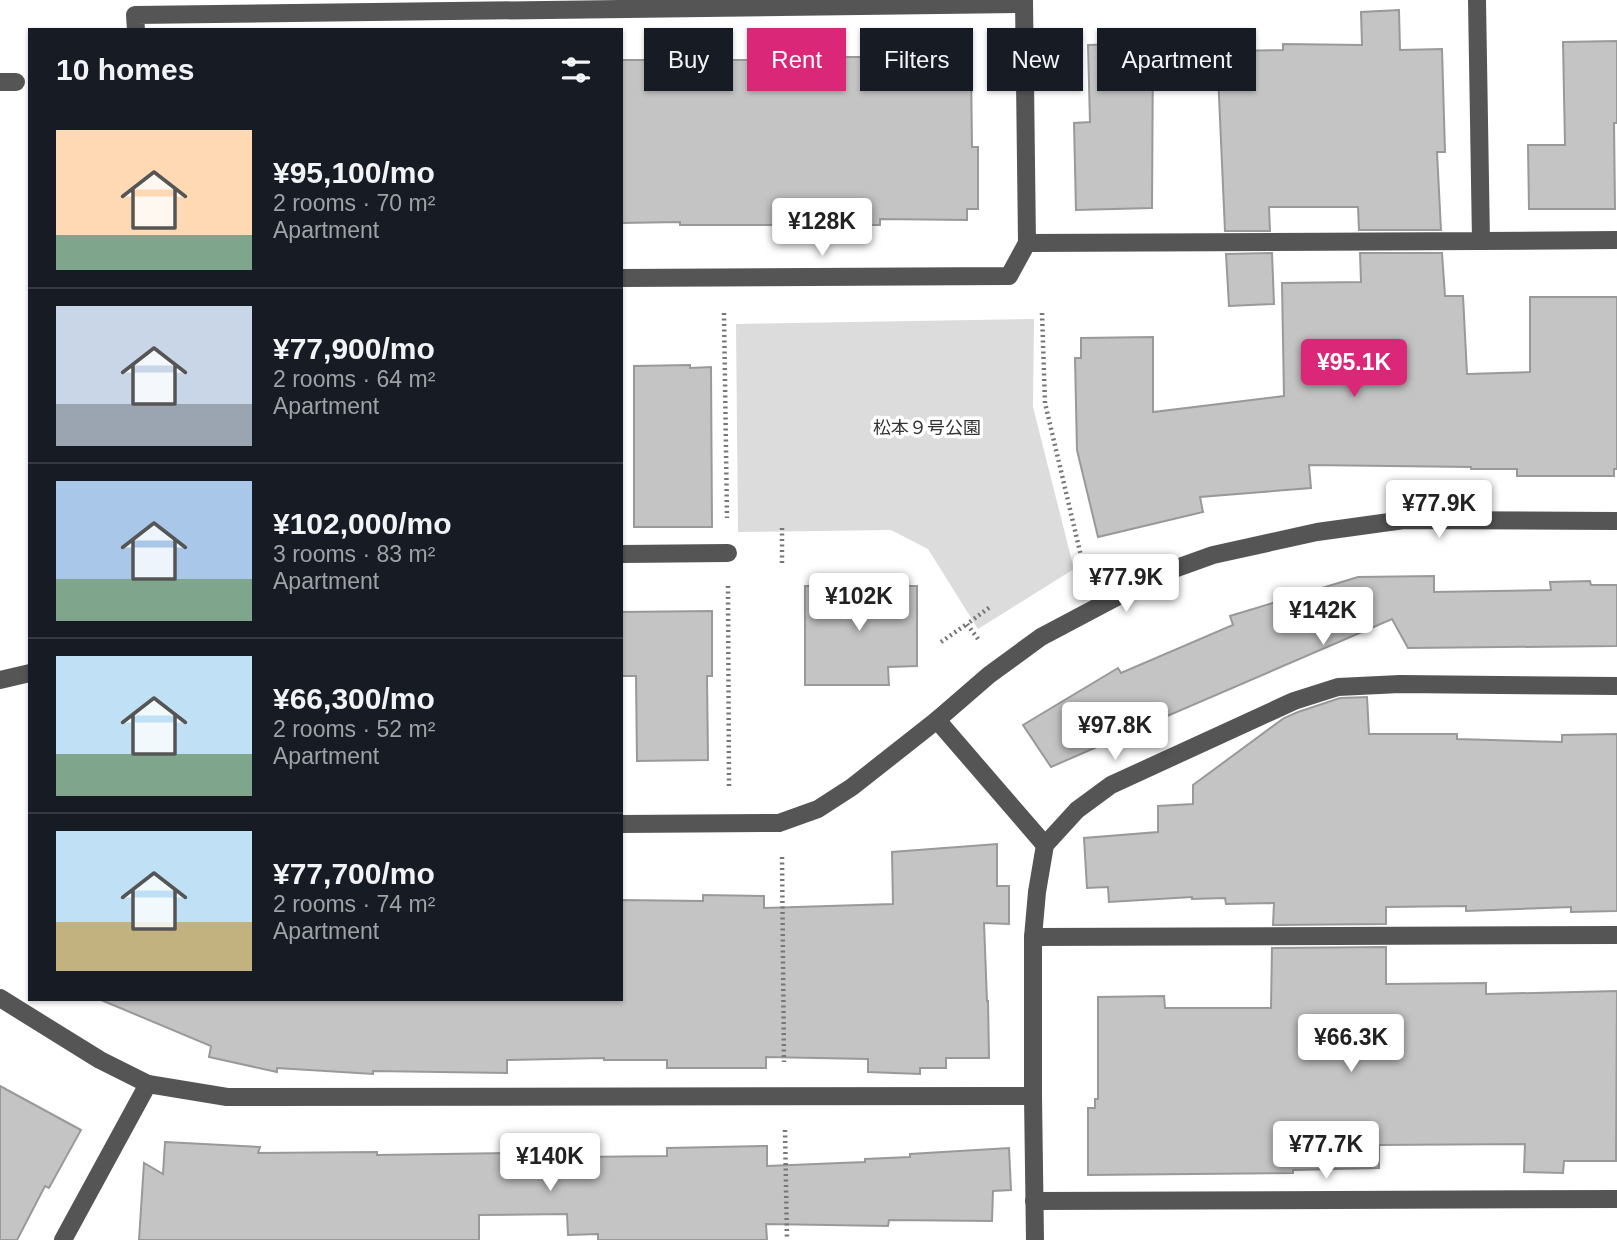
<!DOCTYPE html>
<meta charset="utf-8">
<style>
:root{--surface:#171b24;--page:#242831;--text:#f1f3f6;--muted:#9ea1a6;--line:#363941;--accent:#db2777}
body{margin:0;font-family:Helvetica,"Noto Sans JP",sans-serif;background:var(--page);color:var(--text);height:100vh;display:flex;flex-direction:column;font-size:26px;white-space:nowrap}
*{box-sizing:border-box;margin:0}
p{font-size:23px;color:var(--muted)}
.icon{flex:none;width:38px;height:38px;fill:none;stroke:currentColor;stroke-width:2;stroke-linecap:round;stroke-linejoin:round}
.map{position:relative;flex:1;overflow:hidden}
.panel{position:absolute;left:28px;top:28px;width:595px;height:973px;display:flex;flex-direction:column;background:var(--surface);border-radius:0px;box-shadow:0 2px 5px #0004}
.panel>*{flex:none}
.guide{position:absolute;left:644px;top:28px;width:665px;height:63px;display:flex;gap:14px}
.price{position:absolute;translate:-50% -60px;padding:0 16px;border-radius:7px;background:#fff;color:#222;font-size:23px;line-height:46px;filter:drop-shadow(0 2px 4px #0008)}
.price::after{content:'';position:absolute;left:50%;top:42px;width:21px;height:16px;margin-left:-10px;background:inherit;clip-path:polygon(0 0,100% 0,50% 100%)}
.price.current{background:var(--accent);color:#fff}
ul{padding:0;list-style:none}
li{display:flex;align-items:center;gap:21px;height:175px;padding:0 28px}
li+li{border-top:2px solid var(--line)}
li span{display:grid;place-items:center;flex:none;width:196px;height:140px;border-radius:0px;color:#555}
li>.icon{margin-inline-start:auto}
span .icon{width:84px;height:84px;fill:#fffc;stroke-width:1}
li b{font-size:30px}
h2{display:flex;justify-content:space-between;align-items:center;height:84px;padding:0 28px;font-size:30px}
.chip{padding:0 24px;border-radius:0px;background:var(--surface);box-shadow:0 2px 5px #0004;font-size:24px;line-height:63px}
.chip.current{background:var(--accent);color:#fff}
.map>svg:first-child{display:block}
.green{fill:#dcdcdc}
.building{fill:#c4c4c4;stroke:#999;stroke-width:2}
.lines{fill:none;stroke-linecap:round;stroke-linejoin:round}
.path{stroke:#777;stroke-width:4.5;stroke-dasharray:2 3.5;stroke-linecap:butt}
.minor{stroke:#555;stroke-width:18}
.labels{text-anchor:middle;stroke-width:7;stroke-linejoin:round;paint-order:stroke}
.park-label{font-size:18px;fill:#333;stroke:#fff}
</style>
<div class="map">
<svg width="1617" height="1240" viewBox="0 0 1617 1240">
<rect width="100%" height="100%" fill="#fff"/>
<polygon class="green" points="1034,319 1033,407 1074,569 978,629 928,549 891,530 738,532 736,324"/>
<g class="building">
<polygon points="1399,10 1400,50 1442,49 1445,152 1437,152 1441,230 1359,230 1358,207 1269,207 1270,231 1225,231 1217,51 1283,50 1283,44 1362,45 1361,12"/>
<polygon points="1617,41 1617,123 1614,123 1615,209 1529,209 1528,145 1565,145 1563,42"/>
<polygon points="1153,43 1152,208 1076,210 1074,123 1090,122 1088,45"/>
<polygon points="753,57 866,57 866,63 971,64 972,147 978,147 978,209 967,209 967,220 880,219 880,225 680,225 680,222 621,223 621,60 754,60"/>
<polygon points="1272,253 1274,304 1229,306 1226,254"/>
<polygon points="1360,253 1442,253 1445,296 1463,296 1467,374 1530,372 1530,297 1617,297 1617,469 1614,469 1614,476 1517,476 1517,469 1471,469 1471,467 1309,465 1311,488 1200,497 1203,512 1098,537 1077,450 1075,358 1081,358 1081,338 1153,337 1153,412 1284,396 1282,283 1361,282"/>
<polygon points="690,365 690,368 711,367 712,527 634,527 634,366"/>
<polygon points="1434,576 1434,592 1551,590 1550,582 1590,581 1591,585 1617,585 1617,646 1408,648 1392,619 1158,720 1158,715 1122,736 1051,767 1023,725 1118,668 1121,673 1233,625 1230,616 1358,577"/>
<polygon points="805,586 917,586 917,666 888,667 889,685 805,685"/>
<polygon points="712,611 712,676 707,676 708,760 637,761 636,676 621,676 621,612"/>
<polygon points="1367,697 1369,734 1457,734 1457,739 1562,742 1562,735 1617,734 1617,911 1571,912 1571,907 1466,911 1466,906 1386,907 1386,924 1273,925 1274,903 1226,904 1225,898 1192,899 1192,897 1109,902 1108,887 1087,888 1084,838 1158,832 1158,806 1193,804 1193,785 1284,718 1298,712 1340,698"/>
<polygon points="997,844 997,886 1009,886 1009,924 984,923 987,1001 988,1001 989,1058 946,1058 946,1068 920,1068 920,1074 868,1072 868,1059 766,1057 766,1068 667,1068 667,1060 604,1060 604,1058 507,1060 507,1073 373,1071 373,1074 277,1068 277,1072 209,1057 211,1046 101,1000 621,999 621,900 703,901 703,895 764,896 764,908 893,904 892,852"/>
<polygon points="1386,947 1386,984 1486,983 1486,994 1617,991 1616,1161 1564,1161 1563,1173 1524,1172 1525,1144 1379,1145 1379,1168 1293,1170 1293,1173 1088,1175 1088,1108 1095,1108 1095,1099 1098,1099 1098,997 1164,996 1165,1008 1271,1008 1272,948"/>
<polygon points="0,1086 81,1130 49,1188 45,1186 17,1240 0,1240"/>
<polygon points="165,1142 260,1147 258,1153 377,1152 377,1155 579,1152 579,1157 667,1156 667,1148 767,1146 767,1166 865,1162 865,1159 910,1157 910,1154 1009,1148 1011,1190 993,1191 992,1221 889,1220 888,1226 766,1224 767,1240 598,1240 598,1234 568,1235 567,1214 479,1215 479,1240 139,1240 144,1163 163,1174"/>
</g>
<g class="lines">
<g class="path">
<polyline points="724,313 727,518"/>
<polyline points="1042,313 1045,403 1085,573"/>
<polyline points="782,563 782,525"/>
<polyline points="728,586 729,788"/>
<polyline points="978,639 967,624 990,607"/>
<polyline points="941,642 967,624"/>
<polyline points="782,857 784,1062"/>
<polyline points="785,1130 787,1240"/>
</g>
<g class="minor">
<polyline points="1024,0 1027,243 1481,241 1477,0"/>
<polyline points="136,30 135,15 1024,4"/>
<polyline points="0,82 16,82"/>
<polyline points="1481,241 1617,240"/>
<polyline points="621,278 1009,276 1027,243"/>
<polyline points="621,554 728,553"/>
<polyline points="0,680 30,673"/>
<polyline points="937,720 1045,845"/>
<polyline points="621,824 779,823 818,809 852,787 937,720 989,675 1041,637 1160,574 1213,555 1317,532 1404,520 1617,521"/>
<polyline points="1033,937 1617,935"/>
<polyline points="0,998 100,1060 148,1084 227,1097 1033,1096"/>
<polyline points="1034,1201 1617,1199"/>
<polyline points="63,1240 148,1084"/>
<polyline points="1035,1240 1033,1096 1033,937 1037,892 1045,845 1077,810 1111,785 1294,701 1338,687 1400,684 1617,686"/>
</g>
</g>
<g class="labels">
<g class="park-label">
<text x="927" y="434">松本９号公園</text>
</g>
</g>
</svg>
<b class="price" style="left:822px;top:258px">¥128K</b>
<b class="price current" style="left:1354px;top:399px">¥95.1K</b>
<b class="price" style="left:1439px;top:540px">¥77.9K</b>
<b class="price" style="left:1126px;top:614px">¥77.9K</b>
<b class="price" style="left:859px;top:633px">¥102K</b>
<b class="price" style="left:1323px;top:647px">¥142K</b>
<b class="price" style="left:1115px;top:762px">¥97.8K</b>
<b class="price" style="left:1351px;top:1074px">¥66.3K</b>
<b class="price" style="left:1326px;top:1181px">¥77.7K</b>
<b class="price" style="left:550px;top:1193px">¥140K</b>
<div class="guide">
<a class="chip">Buy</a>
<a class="chip current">Rent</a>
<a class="chip">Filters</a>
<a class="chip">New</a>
<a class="chip">Apartment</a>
</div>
<section class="panel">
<h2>10 homes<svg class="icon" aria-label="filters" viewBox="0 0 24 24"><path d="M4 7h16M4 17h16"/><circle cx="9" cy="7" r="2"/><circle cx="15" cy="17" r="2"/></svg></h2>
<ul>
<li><span style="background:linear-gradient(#ffd9b3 75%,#7fa58c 0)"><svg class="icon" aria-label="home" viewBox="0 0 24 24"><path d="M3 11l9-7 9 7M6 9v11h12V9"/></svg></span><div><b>¥95,100/mo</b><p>2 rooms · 70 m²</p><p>Apartment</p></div></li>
<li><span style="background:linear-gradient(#c9d6e8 70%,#9aa5b1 0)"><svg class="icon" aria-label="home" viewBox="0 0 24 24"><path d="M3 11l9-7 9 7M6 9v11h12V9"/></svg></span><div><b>¥77,900/mo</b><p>2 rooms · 64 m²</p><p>Apartment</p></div></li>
<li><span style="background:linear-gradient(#a9c7e8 70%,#7fa58c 0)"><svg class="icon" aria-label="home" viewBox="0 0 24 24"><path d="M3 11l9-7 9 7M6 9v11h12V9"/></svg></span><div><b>¥102,000/mo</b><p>3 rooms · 83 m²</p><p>Apartment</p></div></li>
<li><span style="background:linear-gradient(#bfe0f5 70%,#7fa58c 0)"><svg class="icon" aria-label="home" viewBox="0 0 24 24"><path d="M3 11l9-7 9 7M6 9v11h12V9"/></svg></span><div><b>¥66,300/mo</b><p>2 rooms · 52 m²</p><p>Apartment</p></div></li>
<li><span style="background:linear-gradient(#bfe0f5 65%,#c2b280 0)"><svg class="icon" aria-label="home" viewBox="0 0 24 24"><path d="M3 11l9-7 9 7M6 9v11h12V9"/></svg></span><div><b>¥77,700/mo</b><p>2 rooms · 74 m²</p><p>Apartment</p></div></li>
</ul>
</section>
</div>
